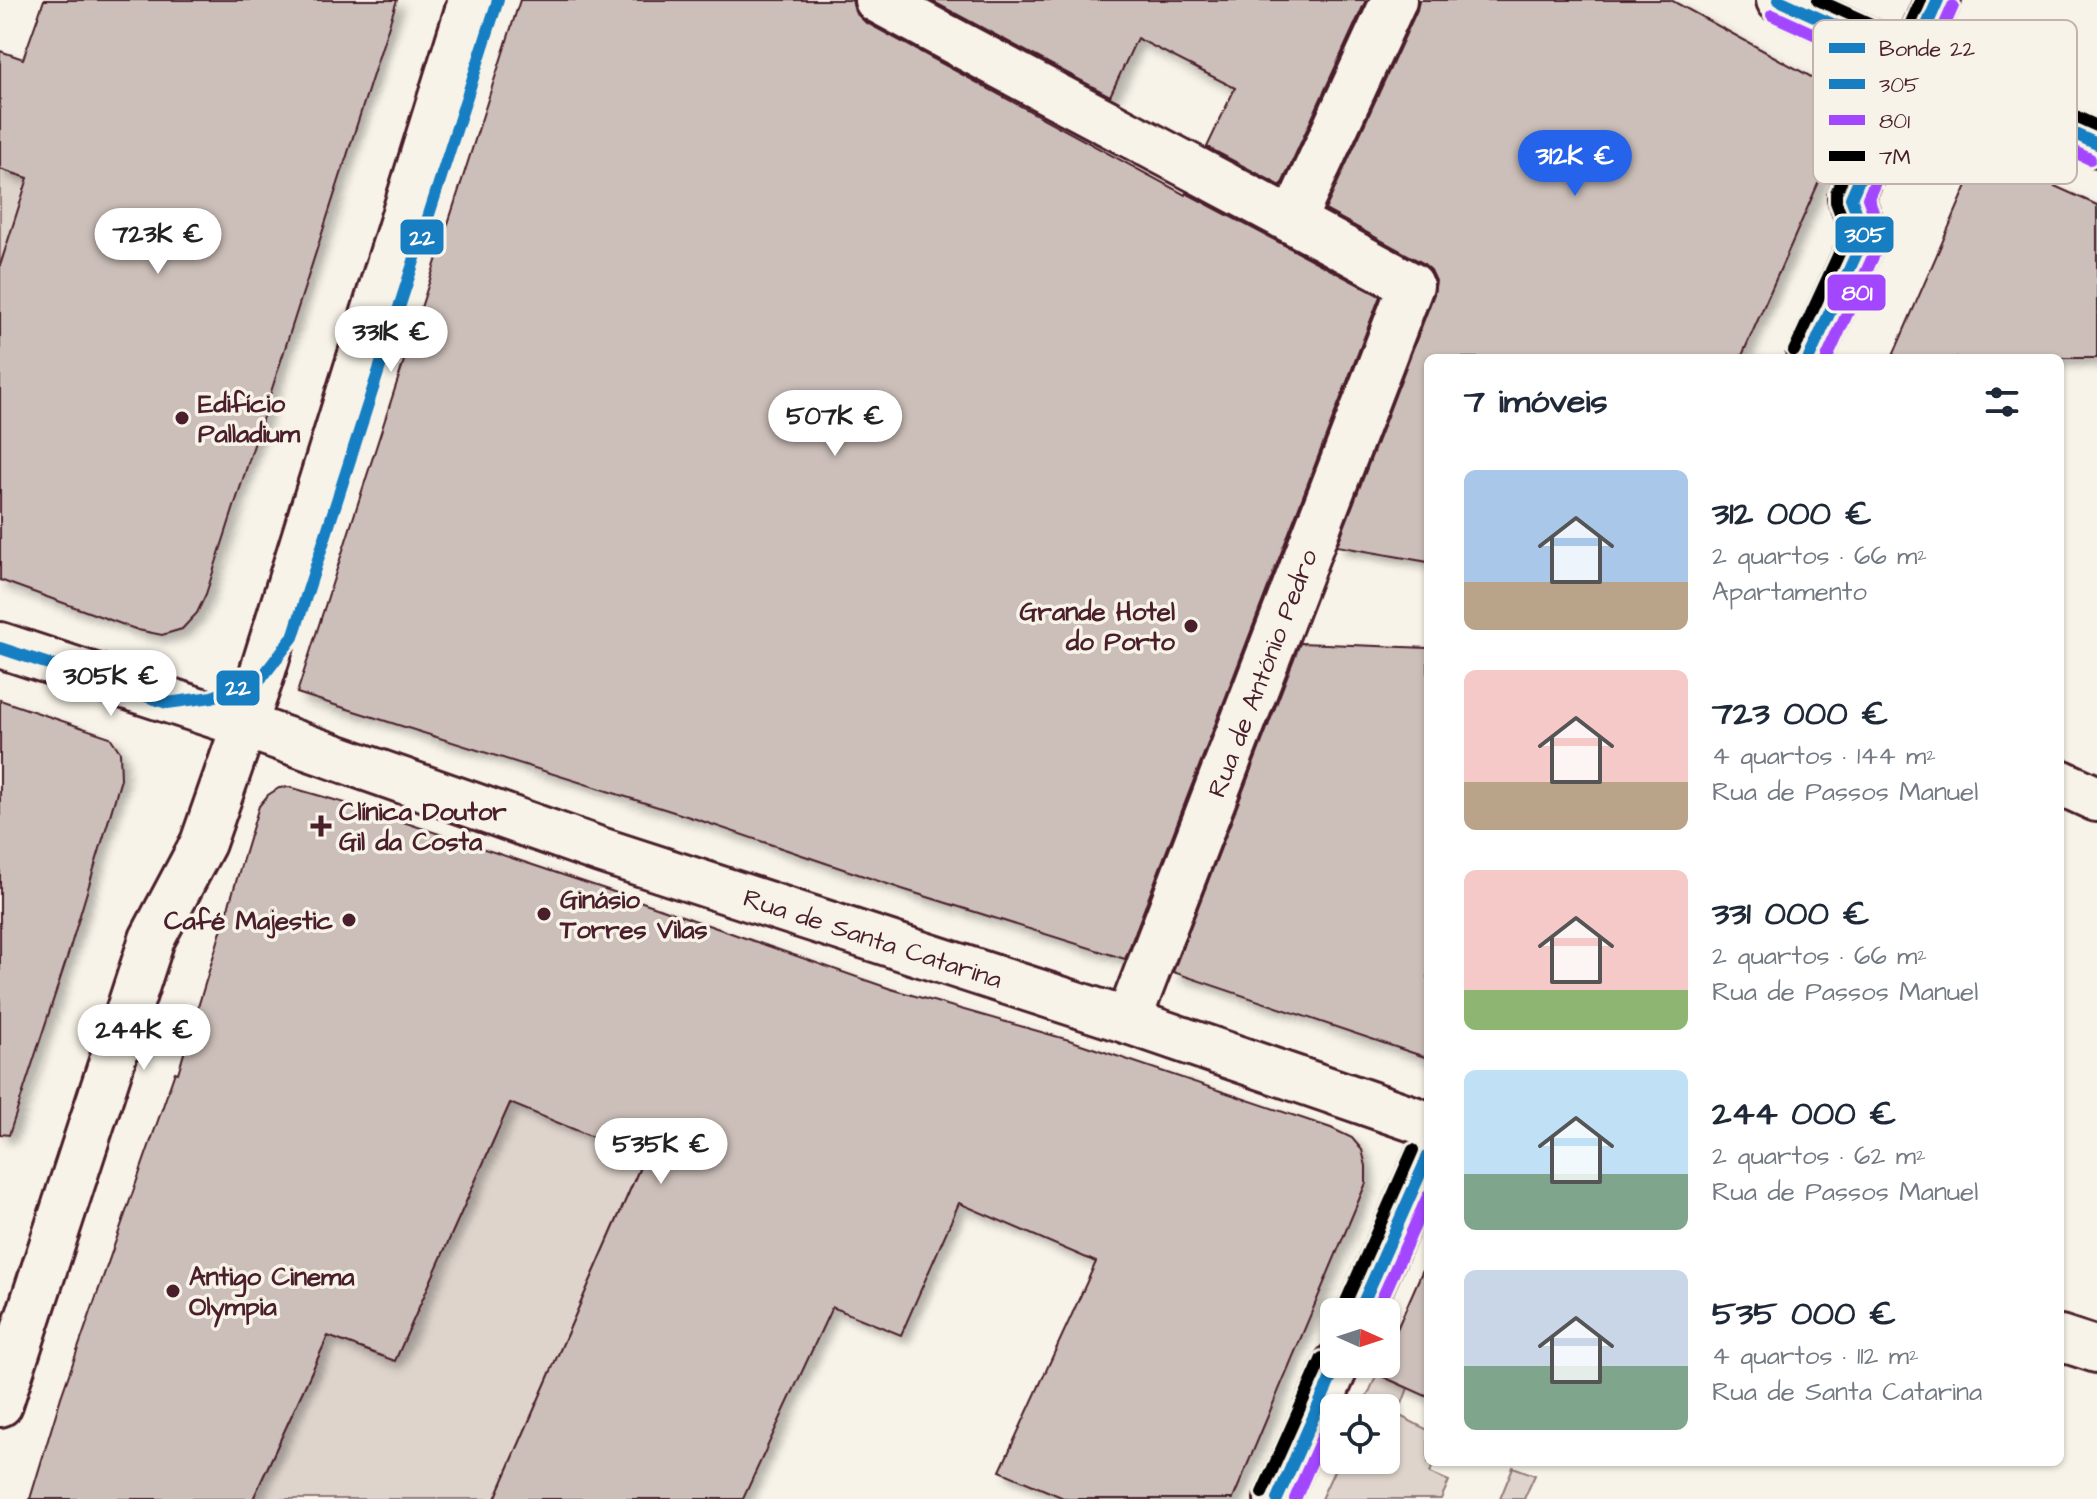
<!DOCTYPE html>
<html lang="pt">
<meta charset="utf-8">
<style>
:root{--surface:#fff;--page:#f6f6f7;--text:#1f2937;--muted:#747a83;--accent:#2563eb}
body{margin:0;font-family:"Architects Daughter",sans-serif;background:var(--page);color:var(--text);height:100vh;display:flex;flex-direction:column;font-size:30px;white-space:nowrap}
*{box-sizing:border-box;margin:0}
p{font-size:26px;color:var(--muted)}
.icon{flex:none;width:44px;height:44px;fill:none;stroke:currentColor;stroke-width:2;stroke-linecap:round;stroke-linejoin:round}
.map{position:relative;flex:1;overflow:hidden}
.sheet{position:absolute;left:1424px;top:354px;width:640px;height:1112px;display:flex;flex-direction:column;background:var(--surface);border-radius:12px;box-shadow:0 2px 6px #0004}
.sheet>*{flex:none}
.needle{width:52px;rotate:93deg}
.fabs{position:absolute;left:1320px;top:1298px;display:grid;gap:16px}
.fabs a{display:grid;place-items:center;width:80px;height:80px;border-radius:12px;background:var(--surface);box-shadow:0 2px 6px #0004;font-size:40px}
.price{position:absolute;translate:-50% -68px;padding:0 18px;border-radius:28px;background:#fff;color:#222;font-size:26px;line-height:52px;filter:drop-shadow(0 2px 4px #0008)}
.price::after{content:'';position:absolute;left:50%;top:48px;width:24px;height:18px;margin-left:-12px;background:inherit;clip-path:polygon(0 0,100% 0,50% 100%)}
.price.on{background:var(--accent);color:#fff}
ul{padding:0;list-style:none}
li{display:flex;align-items:center;gap:24px;height:200px;padding:0 40px}
li span{display:grid;place-items:center;flex:none;width:224px;height:160px;border-radius:12px;color:#555}
li>.icon{margin-inline-start:auto}
span .icon{width:96px;height:96px;fill:#fffc;stroke-width:1}
li b{font-size:34px}
h2{display:flex;justify-content:space-between;align-items:center;height:96px;padding:0 40px;font-size:34px}
.map>svg:first-child{display:block}
.green{fill:#ded4cc;stroke:#947a7c;stroke-width:2}
.building{fill:#ccbfb9;stroke:#4a1f2b;stroke-width:2;filter:url(#shadow)}
.lines{fill:none;stroke-linecap:round;stroke-linejoin:round}
.minor-casing{stroke:#4a1f2b;stroke-width:50}
.major-casing{stroke:#4a1f2b;stroke-width:50}
.minor{stroke:#f7f3e8;stroke-width:44}
.major{stroke:#f7f3e8;stroke-width:44}
.bus-1-casing{stroke:#f7f3e8;stroke-width:18}
.bus-2-casing{stroke:#f7f3e8;stroke-width:18}
.bus-3-casing{stroke:#f7f3e8;stroke-width:18}
.bus-1{stroke:#187ec2;stroke-width:12}
.bus-2{stroke:#a347ff;stroke-width:12}
.bus-3{stroke:#000;stroke-width:12}
.tram-1-casing{stroke:#f7f3e8;stroke-width:18}
.tram-1{stroke:#187ec2;stroke-width:12}
.poi-dot{fill:#4a1f2b;stroke:#f7f3e8;stroke-width:3}
.labels{text-anchor:middle;stroke-width:7;stroke-linejoin:round;paint-order:stroke}
.poi-label{font-size:26px;font-weight:bold;fill:#4a1f2b;stroke:#f7f3e8;text-anchor:start}
.street-label{font-size:26px;fill:#4a1f2b;stroke:#f7f3e8}
.key{fill:#f7f3e8;stroke:#c3b3af;stroke-width:2}
.key-label{font-size:22px;fill:#4a1f2b}
.line-badge{stroke:#f7f3e8;stroke-width:3}
.badge-label{font-size:22px;text-anchor:middle;font-weight:bold;fill:#fff}
</style>
<div class="map">
<svg width="2097" height="1499" viewBox="0 0 2097 1499">
<defs>
<filter id="shadow"><feDropShadow dx="7" dy="7" stdDeviation="4" flood-color="#0004"/></filter>
</defs>
<rect width="100%" height="100%" fill="#f7f3e8"/>
<filter id="ink" filterUnits="userSpaceOnUse"><feTurbulence type="fractalNoise" baseFrequency=".0125" numOctaves="2"/><feDisplacementMap in="SourceGraphic" scale="16" xChannelSelector="R" yChannelSelector="G"/><feConvolveMatrix kernelMatrix="1 2 1 2 8 2 1 2 1" color-interpolation-filters="sRGB"/></filter>
<g filter="url(#ink)">
<g class="green">
<polygon points="0,169 29,178 0,266"/>
<polygon points="511,1101 645,1155 495,1499 253,1499 328,1336 395,1360"/>
<polygon points="1377,1374 1408,1388 1398,1415 1428,1430 1428,1462 1434,1462 1430,1473 1449,1481 1441,1499 1321,1499 1339,1460 1386,1460 1386,1408 1362,1408"/>
<polygon points="1513,1467 1535,1475 1524,1499 1500,1499"/>
</g>
<g class="building">
<polygon points="44,0 397,0 206,594 197,613 182,629 162,635 138,630 0,580 0,266 28,178 0,169 0,51 23,59"/>
<polygon points="520,0 852,0 855,12 865,22 1185,195 1186,193 1380,296 1125,959 902,889 696,819 297,693"/>
<polygon points="930,0 1366,0 1281,186 1207,147 1235,88 1137,38 1110,96"/>
<polygon points="1419,0 1671,0 1826,85 1856,98 1741,358 1428,358 1428,562 1337,546 1434,294 1436,281 1431,270 1423,263 1325,210 1417,10"/>
<polygon points="1981,153 2097,205 2097,358 1892,358"/>
<polygon points="1300,643 1428,648 1428,1058 1173,972"/>
<polygon points="0,700 110,737 120,752 121,779 67,958 9,1135 0,1134"/>
<polygon points="289,787 352,805 608,890 891,989 1069,1040 1331,1128 1352,1138 1362,1150 1366,1166 1366,1183 1233,1499 1066,1499 1000,1471 1096,1262 959,1203 901,1335 832,1307 743,1499 495,1499 644,1158 510,1103 395,1361 328,1336 253,1499 30,1499 61,1397 175,1072 178,1073 259,806 268,795 279,788"/>
<polygon points="1428,1258 1428,1397 1377,1374 1381,1364 1386,1364 1386,1354"/>
</g>
<g class="lines">
<defs>
<g id="minor">
<path d="M877,0C1054,96 1234,188 1411,285L1128,1021"/>
<polyline points="1293,220 1394,0"/>
<polyline points="1809,358 1865,235 1851,198 1938,0"/>
<polyline points="0,645 244,725 600,850 1128,1021 1428,1124"/>
<polyline points="2060,782 2097,799"/>
<polyline points="1359,1312 1428,1156"/>
<polyline points="2060,1338 2097,1350"/>
<polyline points="0,1404 152,939 203,843 260,680 471,0"/>
<polyline points="1277,1499 1337,1364"/>
</g>
<polyline id="major" points="1779,0 2097,144"/>
</defs>
<use href="#minor" class="minor-casing"/>
<use href="#major" class="major-casing"/>
<use href="#minor" class="minor"/>
<use href="#major" class="major"/>
<defs>
<g id="bus-1">
<polyline points="1779,0 2097,144"/>
<polyline points="1809,358 1865,235 1851,198 1938,0"/>
<polyline points="1359,1312 1428,1156"/>
<polyline points="1277,1499 1337,1364"/>
</g>
<g id="bus-2">
<polyline points="1772,15 2090,159"/>
<polyline points="1827,358 1881,239 1880,231 1868,198 1953,6"/>
<polyline points="1376,1312 1428,1196"/>
<polyline points="1295,1499 1334,1410"/>
</g>
<g id="bus-3">
<polyline points="1818,0 2097,126"/>
<polyline points="1794,351 1848,234 1836,202 1836,193 1921,0"/>
<polyline points="1344,1306 1413,1150"/>
<polyline points="1262,1493 1322,1358"/>
</g>
</defs>
<use href="#bus-1" class="bus-1-casing"/>
<use href="#bus-2" class="bus-2-casing"/>
<use href="#bus-3" class="bus-3-casing"/>
<use href="#bus-1" class="bus-1"/>
<use href="#bus-2" class="bus-2"/>
<use href="#bus-3" class="bus-3"/>
<defs>
<polyline id="tram-1" points="0,648 167,703 212,697 260,680 293,637 498,0"/>
</defs>
<use href="#tram-1" class="tram-1-casing"/>
<use href="#tram-1" class="tram-1"/>
</g>
</g>
<g class="poi-dot">
<circle cx="182" cy="418" r="8"/>
<circle cx="1191" cy="626" r="8"/>
<path d="M317 814h8v8h8v8h-8v8h-8v-8h-8v-8h8z"/>
<circle cx="544" cy="914" r="8"/>
<circle cx="349" cy="920" r="8"/>
<circle cx="173" cy="1291" r="8"/>
</g>
<g class="labels">
<g class="poi-label">
<text x="198" y="412">Edifício<tspan x="198" dy="30">Palladium</tspan></text>
<text x="1175" y="620" text-anchor="end">Grande Hotel<tspan x="1175" dy="30">do Porto</tspan></text>
<text x="339" y="820">Clínica Doutor<tspan x="339" dy="30">Gil da Costa</tspan></text>
<text x="560" y="908">Ginásio<tspan x="560" dy="30">Torres Vilas</tspan></text>
<text x="333" y="929" text-anchor="end">Café Majestic</text>
<text x="189" y="1285">Antigo Cinema<tspan x="189" dy="30">Olympia</tspan></text>
</g>
<g class="street-label">
<text transform="translate(1262 673) rotate(-69)" y="9">Rua de António Pedro</text>
<text transform="translate(873 938) rotate(18)" y="9">Rua de Santa Catarina</text>
</g>
</g>
<rect x="1813" y="20" width="264" height="164" rx="12" class="key"/>
<rect x="1829" y="43" width="36" height="10" fill="#187ec2"/>
<rect x="1829" y="79" width="36" height="10" fill="#187ec2"/>
<rect x="1829" y="115" width="36" height="10" fill="#a347ff"/>
<rect x="1829" y="151" width="36" height="10" fill="#000"/>
<g class="key-label">
<text x="1879" y="56">Bonde 22</text>
<text x="1879" y="92">305</text>
<text x="1879" y="128">801</text>
<text x="1879" y="164">7M</text>
</g>
<g class="line-badge">
<rect x="1834" y="215" width="61" height="39" rx="8" fill="#187ec2"/>
<rect x="399" y="218" width="46" height="38" rx="8" fill="#187ec2"/>
<rect x="1826" y="273" width="61" height="39" rx="8" fill="#a347ff"/>
<rect x="215" y="669" width="46" height="38" rx="8" fill="#187ec2"/>
</g>
<g class="badge-label">
<text x="1865" y="242">305</text>
<text x="422" y="245">22</text>
<text x="1857" y="300">801</text>
<text x="238" y="695">22</text>
</g>
</svg>
<div class="fabs">
<a><svg class="needle" viewBox="-14 -14 28 28"><path d="M0-13l5 13h-10z" fill="#e53935"/><path d="M0 13l5-13h-10z" fill="#747a83"/></svg></a>
<a><svg class="icon" aria-label="locate" viewBox="0 0 24 24"><circle cx="12" cy="12" r="6"/><path d="M12 2v4M12 18v4M2 12h4M18 12h4"/></svg></a>
</div>
<b class="price on" style="left:1575px;top:198px">312K €</b>
<b class="price" style="left:158px;top:276px">723K €</b>
<b class="price" style="left:391px;top:374px">331K €</b>
<b class="price" style="left:835px;top:458px">507K €</b>
<b class="price" style="left:111px;top:718px">305K €</b>
<b class="price" style="left:144px;top:1072px">244K €</b>
<b class="price" style="left:661px;top:1186px">535K €</b>
<section class="sheet">
<h2>7 imóveis<svg class="icon" aria-label="filters" viewBox="0 0 24 24"><path d="M4 7h16M4 17h16"/><circle cx="9" cy="7" r="2"/><circle cx="15" cy="17" r="2"/></svg></h2>
<ul>
<li><span style="background:linear-gradient(#a9c7e8 70%,#b9a48a 0)"><svg class="icon" aria-label="home" viewBox="0 0 24 24"><path d="M3 11l9-7 9 7M6 9v11h12V9"/></svg></span><div><b>312 000 €</b><p>2 quartos · 66 m²</p><p>Apartamento</p></div></li>
<li><span style="background:linear-gradient(#f6c9c9 70%,#b9a48a 0)"><svg class="icon" aria-label="home" viewBox="0 0 24 24"><path d="M3 11l9-7 9 7M6 9v11h12V9"/></svg></span><div><b>723 000 €</b><p>4 quartos · 144 m²</p><p>Rua de Passos Manuel</p></div></li>
<li><span style="background:linear-gradient(#f6c9c9 75%,#8fb573 0)"><svg class="icon" aria-label="home" viewBox="0 0 24 24"><path d="M3 11l9-7 9 7M6 9v11h12V9"/></svg></span><div><b>331 000 €</b><p>2 quartos · 66 m²</p><p>Rua de Passos Manuel</p></div></li>
<li><span style="background:linear-gradient(#bfe0f5 65%,#7fa58c 0)"><svg class="icon" aria-label="home" viewBox="0 0 24 24"><path d="M3 11l9-7 9 7M6 9v11h12V9"/></svg></span><div><b>244 000 €</b><p>2 quartos · 62 m²</p><p>Rua de Passos Manuel</p></div></li>
<li><span style="background:linear-gradient(#c9d6e8 60%,#7fa58c 0)"><svg class="icon" aria-label="home" viewBox="0 0 24 24"><path d="M3 11l9-7 9 7M6 9v11h12V9"/></svg></span><div><b>535 000 €</b><p>4 quartos · 112 m²</p><p>Rua de Santa Catarina</p></div></li>
</ul>
</section>
</div>
